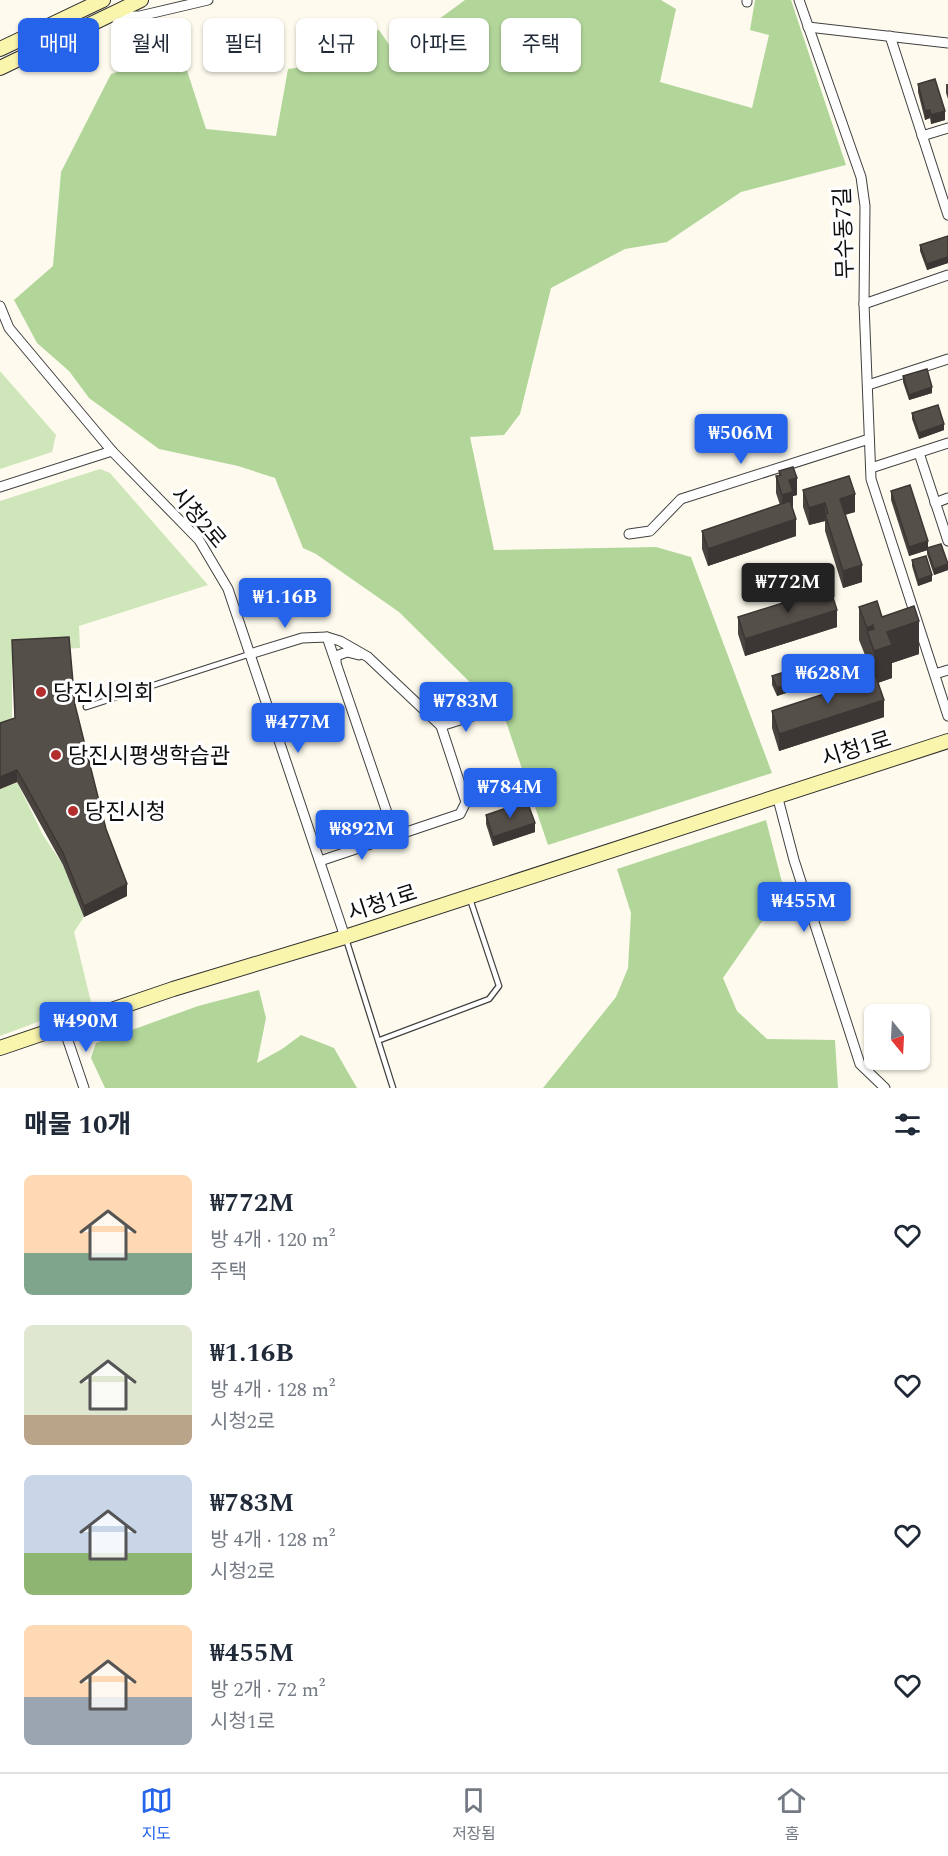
<!DOCTYPE html>
<html lang="ko">
<meta charset="utf-8">
<style>
:root{--surface:#fff;--page:#f2f2f3;--text:#1f2937;--muted:#747a83;--line:#e0e1e3;--accent:#2563eb}
body{margin:0;font-family:Spectral,"Noto Sans KR",serif;background:var(--page);color:var(--text);height:100vh;display:flex;flex-direction:column;font-size:22px;white-space:nowrap}
*{box-sizing:border-box;margin:0}
p{font-size:20px;color:var(--muted)}
.icon{flex:none;width:33px;height:33px;fill:none;stroke:currentColor;stroke-width:2;stroke-linecap:round;stroke-linejoin:round}
.map{position:relative;height:1088px;overflow:hidden}
.details{display:flex;flex-direction:column;background:var(--surface);flex:1}
.details>*{flex:none}
.top-card{position:absolute;left:18px;top:18px;width:600px;height:54px;display:flex;gap:12px}
.needle{width:39px;rotate:162deg}
.buttons{position:absolute;left:864px;top:1004px;display:grid;gap:12px}
.buttons a{display:grid;place-items:center;width:66px;height:66px;border-radius:9px;background:var(--surface);box-shadow:0 2px 4px #0004;font-size:30px}
.price{position:absolute;translate:-50% -51px;padding:0 14px;border-radius:6px;background:var(--accent);color:#fff;font-size:20px;line-height:39px;filter:drop-shadow(0 2px 3px #0008)}
.price::after{content:'';position:absolute;left:50%;top:36px;width:18px;height:14px;margin-left:-9px;background:inherit;clip-path:polygon(0 0,100% 0,50% 100%)}
.price.on{background:#222;color:#fff}
ul{padding:0;list-style:none}
li{display:flex;align-items:center;gap:18px;height:150px;padding:0 24px}
li span{display:grid;place-items:center;flex:none;width:168px;height:120px;border-radius:9px;color:#555}
li>.icon{margin-inline-start:auto}
span .icon{width:72px;height:72px;fill:#fffc;stroke-width:1}
li b{font-size:26px}
h2{display:flex;justify-content:space-between;align-items:center;height:72px;padding:0 24px;font-size:26px}
.chip{padding:0 21px;border-radius:9px;background:var(--surface);box-shadow:0 2px 4px #0004;font-size:21px;line-height:54px}
.chip.on{background:var(--accent);color:#fff}
.tabs{display:flex;justify-content:space-around;align-items:center;height:84px;border-top:2px solid var(--line);background:var(--surface);font-size:16px;color:var(--muted)}
.tabs a{display:grid;justify-items:center;gap:3px}
.tabs .on{color:var(--accent)}
.map>svg:first-child{display:block}
.green{fill:#cfe6ba}
.forest{fill:#b2d69a}
.lines{fill:none;stroke-linecap:round;stroke-linejoin:round}
.lane-casing{stroke:#404040;stroke-width:7}
.street-casing{stroke:#404040;stroke-width:11}
.secondary-casing{stroke:#2f2f2f;stroke-width:16}
.lane{stroke:#fff;stroke-width:4.5}
.street{stroke:#fff;stroke-width:9}
.secondary{stroke:#faf5ad;stroke-width:14}
.wall{fill:#494440}
.shaded-wall{fill:#3c3734}
.building{fill:#554f4a;stroke:#3c3734;stroke-width:1.5}
.poi-dot{fill:#b42e2e;stroke:#fff;stroke-width:2}
.labels{text-anchor:middle;stroke-width:6;stroke-linejoin:round;paint-order:stroke}
.street-label{font-size:22px;fill:#0d0d0d;stroke:#fff}
.poi-label{font-size:22px;fill:#0d0d0d;stroke:#fff;text-anchor:start}
</style>
<div class="map">
<svg width="948" height="1088" viewBox="0 0 948 1088">
<rect width="100%" height="100%" fill="#fefbee"/>
<g class="green">
<polygon points="0,371 56,435 52,452 0,469"/>
<polygon points="100,469 110,473 208,585 79,626 80,648 12,652 12,730 0,734 0,501"/>
<polygon points="17,782 43,835 63,865 84,917 74,932 91,1002 0,1036 0,789"/>
</g>
<g class="forest">
<polygon points="465,0 661,0 676,9 660,82 752,108 769,35 750,30 755,0 791,0 846,165 741,192 667,242 625,249 551,288 520,414 504,435 470,437 494,550 656,547 691,557 772,773 548,845 504,716 399,612 316,554 303,548 275,478 238,466 159,449 89,398 69,371 37,343 14,300 53,266 61,172 111,74 181,52 206,129 276,136 288,69 337,62 347,39 379,30 394,52"/>
<polygon points="766,820 784,890 723,978 737,1011 767,1039 835,1040 838,1088 543,1088 616,997 628,968 631,913 617,869"/>
<polygon points="259,990 266,1018 257,1063 282,1049 301,1035 334,1048 357,1088 105,1088 91,1058 96,1043 198,1006"/>
</g>
<g class="lines">
<defs>
<g id="lane">
<polyline points="86,707 250,654"/>
<polyline points="346,939 393,1088"/>
<polyline points="380,1040 489,999 499,986 470,899"/>
</g>
<g id="street">
<polyline points="799,0 861,177 865,206 864,304 871,479 948,716"/>
<polyline points="747,2 747,0"/>
<polyline points="113,16 140,16 208,0"/>
<polyline points="808,27 948,43"/>
<polyline points="890,36 948,215"/>
<polyline points="922,136 948,128"/>
<polyline points="864,304 948,275"/>
<polyline points="0,306 9,328 112,451 199,540 228,589 345,937"/>
<polyline points="868,385 948,359"/>
<polyline points="919,453 948,541"/>
<polyline points="871,468 948,443"/>
<polyline points="0,487 112,451"/>
<polyline points="935,503 948,498"/>
<polyline points="629,534 650,531 681,499 869,439"/>
<polyline points="327,637 395,836"/>
<polyline points="250,654 302,638 327,637 340,641 368,657 441,726 466,802 460,814 320,861"/>
<polyline points="336,662 336,656 347,652 359,655"/>
<polyline points="935,674 948,670"/>
<polyline points="441,726 482,713"/>
<polyline points="777,795 794,860 860,1064 885,1088"/>
<polyline points="63,1026 84,1088"/>
</g>
<g id="secondary">
<polyline points="0,49 103,0"/>
<polyline points="0,68 141,0"/>
<polyline points="0,1048 173,989 345,937 948,741"/>
</g>
</defs>
<use href="#lane" class="lane-casing"/>
<use href="#street" class="street-casing"/>
<use href="#secondary" class="secondary-casing"/>
<use href="#lane" class="lane"/>
<use href="#street" class="street"/>
<use href="#secondary" class="secondary"/>
</g>
<g class="wall">
<polygon points="918,84 945,120 931,124 930,118 925,120 918,92"/>
<polygon points="946,84 948,84 948,99 946,93"/>
<polygon points="948,236 948,263 927,270 920,251 920,245"/>
<polygon points="903,376 932,393 909,400 903,382"/>
<polygon points="912,413 944,430 919,439 912,419"/>
<polygon points="779,471 797,495 793,496 793,509 796,536 708,566 702,549 702,531 780,505 776,493 776,476 779,475"/>
<polygon points="803,490 855,512 845,515 862,582 843,588 825,531 825,521 809,525 803,507"/>
<polygon points="891,491 928,548 948,570 934,575 927,554 927,550 909,556 891,500"/>
<polygon points="912,560 932,581 918,586 912,566"/>
<polygon points="859,607 882,617 919,654 892,663 892,678 878,683 884,717 779,751 772,728 772,711 872,678 867,664 867,660 859,640"/>
<polygon points="738,617 837,627 745,656 738,634"/>
<polygon points="12,640 75,705 106,829 127,896 84,917 63,865 17,782 0,789 0,723 15,718"/>
<polygon points="772,676 832,678 777,696 772,685"/>
<polygon points="486,815 535,832 493,846 486,824"/>
</g>
<g class="shaded-wall">
<polygon points="930,110 930,118 925,120 925,111"/>
<polygon points="945,111 945,120 931,124 931,115"/>
<polygon points="948,257 948,263 927,270 927,264"/>
<polygon points="932,387 932,393 909,400 909,395"/>
<polygon points="944,424 944,430 919,439 919,433"/>
<polygon points="797,478 797,495 793,496 793,509 782,513 782,495 789,480"/>
<polygon points="855,494 855,512 840,516 840,499"/>
<polygon points="825,503 825,521 809,525 809,508"/>
<polygon points="796,519 796,536 708,566 708,549"/>
<polygon points="928,541 928,550 909,556 909,547"/>
<polygon points="948,564 948,570 934,575 934,569"/>
<polygon points="862,565 862,582 843,588 843,571"/>
<polygon points="932,575 932,581 918,586 918,580"/>
<polygon points="837,610 837,627 745,656 745,639"/>
<polygon points="919,621 919,654 892,663 892,678 874,684 874,651 887,632"/>
<polygon points="873,625 873,648 867,631 867,661 867,628"/>
<polygon points="832,669 832,678 777,696 777,688"/>
<polygon points="884,700 884,717 779,751 779,734"/>
<polygon points="17,770 17,782 0,789 0,777"/>
<polygon points="535,823 535,832 493,846 493,837"/>
<polygon points="127,884 127,896 84,917 84,906"/>
</g>
<g class="building">
<polygon points="935,79 945,111 931,115 930,110 925,111 918,84"/>
<polygon points="948,236 948,257 927,264 920,245"/>
<polygon points="927,369 932,387 909,395 903,376"/>
<polygon points="938,405 944,424 919,433 912,413"/>
<polygon points="793,467 797,478 789,480 793,492 782,495 776,476 781,475 779,471"/>
<polygon points="849,476 855,494 840,499 862,565 843,571 825,514 828,513 825,503 809,508 803,490"/>
<polygon points="910,485 928,541 909,547 891,491"/>
<polygon points="790,501 796,519 708,549 702,531"/>
<polygon points="941,544 948,564 934,569 927,548"/>
<polygon points="926,556 932,575 918,580 912,560"/>
<polygon points="830,588 837,610 745,639 738,617"/>
<polygon points="877,601 882,617 914,606 919,621 887,632 892,645 874,651 867,631 874,629 873,625 867,628 859,607"/>
<polygon points="69,637 75,705 106,829 127,884 84,906 63,853 17,770 0,777 0,723 15,718 12,640"/>
<polygon points="828,658 832,669 777,688 772,676"/>
<polygon points="876,677 884,700 779,734 772,711"/>
<polygon points="527,801 535,823 493,837 486,815"/>
</g>
<g class="poi-dot">
<circle cx="41" cy="692" r="6"/>
<circle cx="56" cy="755" r="6"/>
<circle cx="73" cy="811" r="6"/>
</g>
<g class="labels">
<g class="street-label">
<text transform="translate(843 233) rotate(-92)" y="8">무수동7길</text>
<text transform="translate(199 517) rotate(50)" y="8">시청2로</text>
<text transform="translate(856 748) rotate(-17)" y="8">시청1로</text>
<text transform="translate(382 902) rotate(-18)" y="8">시청1로</text>
</g>
<g class="poi-label">
<text x="53" y="700">당진시의회</text>
<text x="68" y="763">당진시평생학습관</text>
<text x="85" y="819">당진시청</text>
</g>
</g>
</svg>
<div class="buttons">
<a><svg class="needle" viewBox="-14 -14 28 28"><path d="M0-13l5 13h-10z" fill="#e53935"/><path d="M0 13l5-13h-10z" fill="#747a83"/></svg></a>
</div>
<b class="price" style="left:741px;top:465px">₩506M</b>
<b class="price on" style="left:788px;top:614px">₩772M</b>
<b class="price" style="left:285px;top:629px">₩1.16B</b>
<b class="price" style="left:828px;top:705px">₩628M</b>
<b class="price" style="left:466px;top:733px">₩783M</b>
<b class="price" style="left:298px;top:754px">₩477M</b>
<b class="price" style="left:510px;top:819px">₩784M</b>
<b class="price" style="left:362px;top:861px">₩892M</b>
<b class="price" style="left:804px;top:933px">₩455M</b>
<b class="price" style="left:86px;top:1053px">₩490M</b>
<div class="top-card">
<a class="chip on">매매</a>
<a class="chip">월세</a>
<a class="chip">필터</a>
<a class="chip">신규</a>
<a class="chip">아파트</a>
<a class="chip">주택</a>
</div>
</div>
<section class="details">
<h2>매물 10개<svg class="icon" aria-label="filters" viewBox="0 0 24 24"><path d="M4 7h16M4 17h16"/><circle cx="9" cy="7" r="2"/><circle cx="15" cy="17" r="2"/></svg></h2>
<ul>
<li><span style="background:linear-gradient(#ffd9b3 65%,#7fa58c 0)"><svg class="icon" aria-label="home" viewBox="0 0 24 24"><path d="M3 11l9-7 9 7M6 9v11h12V9"/></svg></span><div><b>₩772M</b><p>방 4개 · 120 m²</p><p>주택</p></div><svg class="icon" aria-label="heart" viewBox="0 0 24 24"><path d="M12 20l-8-8c-3-5 5-10 8-4 3-6 11-1 8 4z"/></svg></li>
<li><span style="background:linear-gradient(#dfe7d0 75%,#b9a48a 0)"><svg class="icon" aria-label="home" viewBox="0 0 24 24"><path d="M3 11l9-7 9 7M6 9v11h12V9"/></svg></span><div><b>₩1.16B</b><p>방 4개 · 128 m²</p><p>시청2로</p></div><svg class="icon" aria-label="heart" viewBox="0 0 24 24"><path d="M12 20l-8-8c-3-5 5-10 8-4 3-6 11-1 8 4z"/></svg></li>
<li><span style="background:linear-gradient(#c9d6e8 65%,#8fb573 0)"><svg class="icon" aria-label="home" viewBox="0 0 24 24"><path d="M3 11l9-7 9 7M6 9v11h12V9"/></svg></span><div><b>₩783M</b><p>방 4개 · 128 m²</p><p>시청2로</p></div><svg class="icon" aria-label="heart" viewBox="0 0 24 24"><path d="M12 20l-8-8c-3-5 5-10 8-4 3-6 11-1 8 4z"/></svg></li>
<li><span style="background:linear-gradient(#ffd9b3 60%,#9aa5b1 0)"><svg class="icon" aria-label="home" viewBox="0 0 24 24"><path d="M3 11l9-7 9 7M6 9v11h12V9"/></svg></span><div><b>₩455M</b><p>방 2개 · 72 m²</p><p>시청1로</p></div><svg class="icon" aria-label="heart" viewBox="0 0 24 24"><path d="M12 20l-8-8c-3-5 5-10 8-4 3-6 11-1 8 4z"/></svg></li>
</ul>
</section>
<nav class="tabs">
<a class="on"><svg class="icon" aria-label="map" viewBox="0 0 24 24"><path d="M3 6l6-2 6 2 6-2v14l-6 2-6-2-6 2zM9 4v14M15 6v14"/></svg>지도</a>
<a><svg class="icon" aria-label="saved" viewBox="0 0 24 24"><path d="M7 4h10v16l-5-4-5 4z"/></svg>저장됨</a>
<a><svg class="icon" aria-label="home" viewBox="0 0 24 24"><path d="M3 11l9-7 9 7M6 9v11h12V9"/></svg>홈</a>
</nav>
